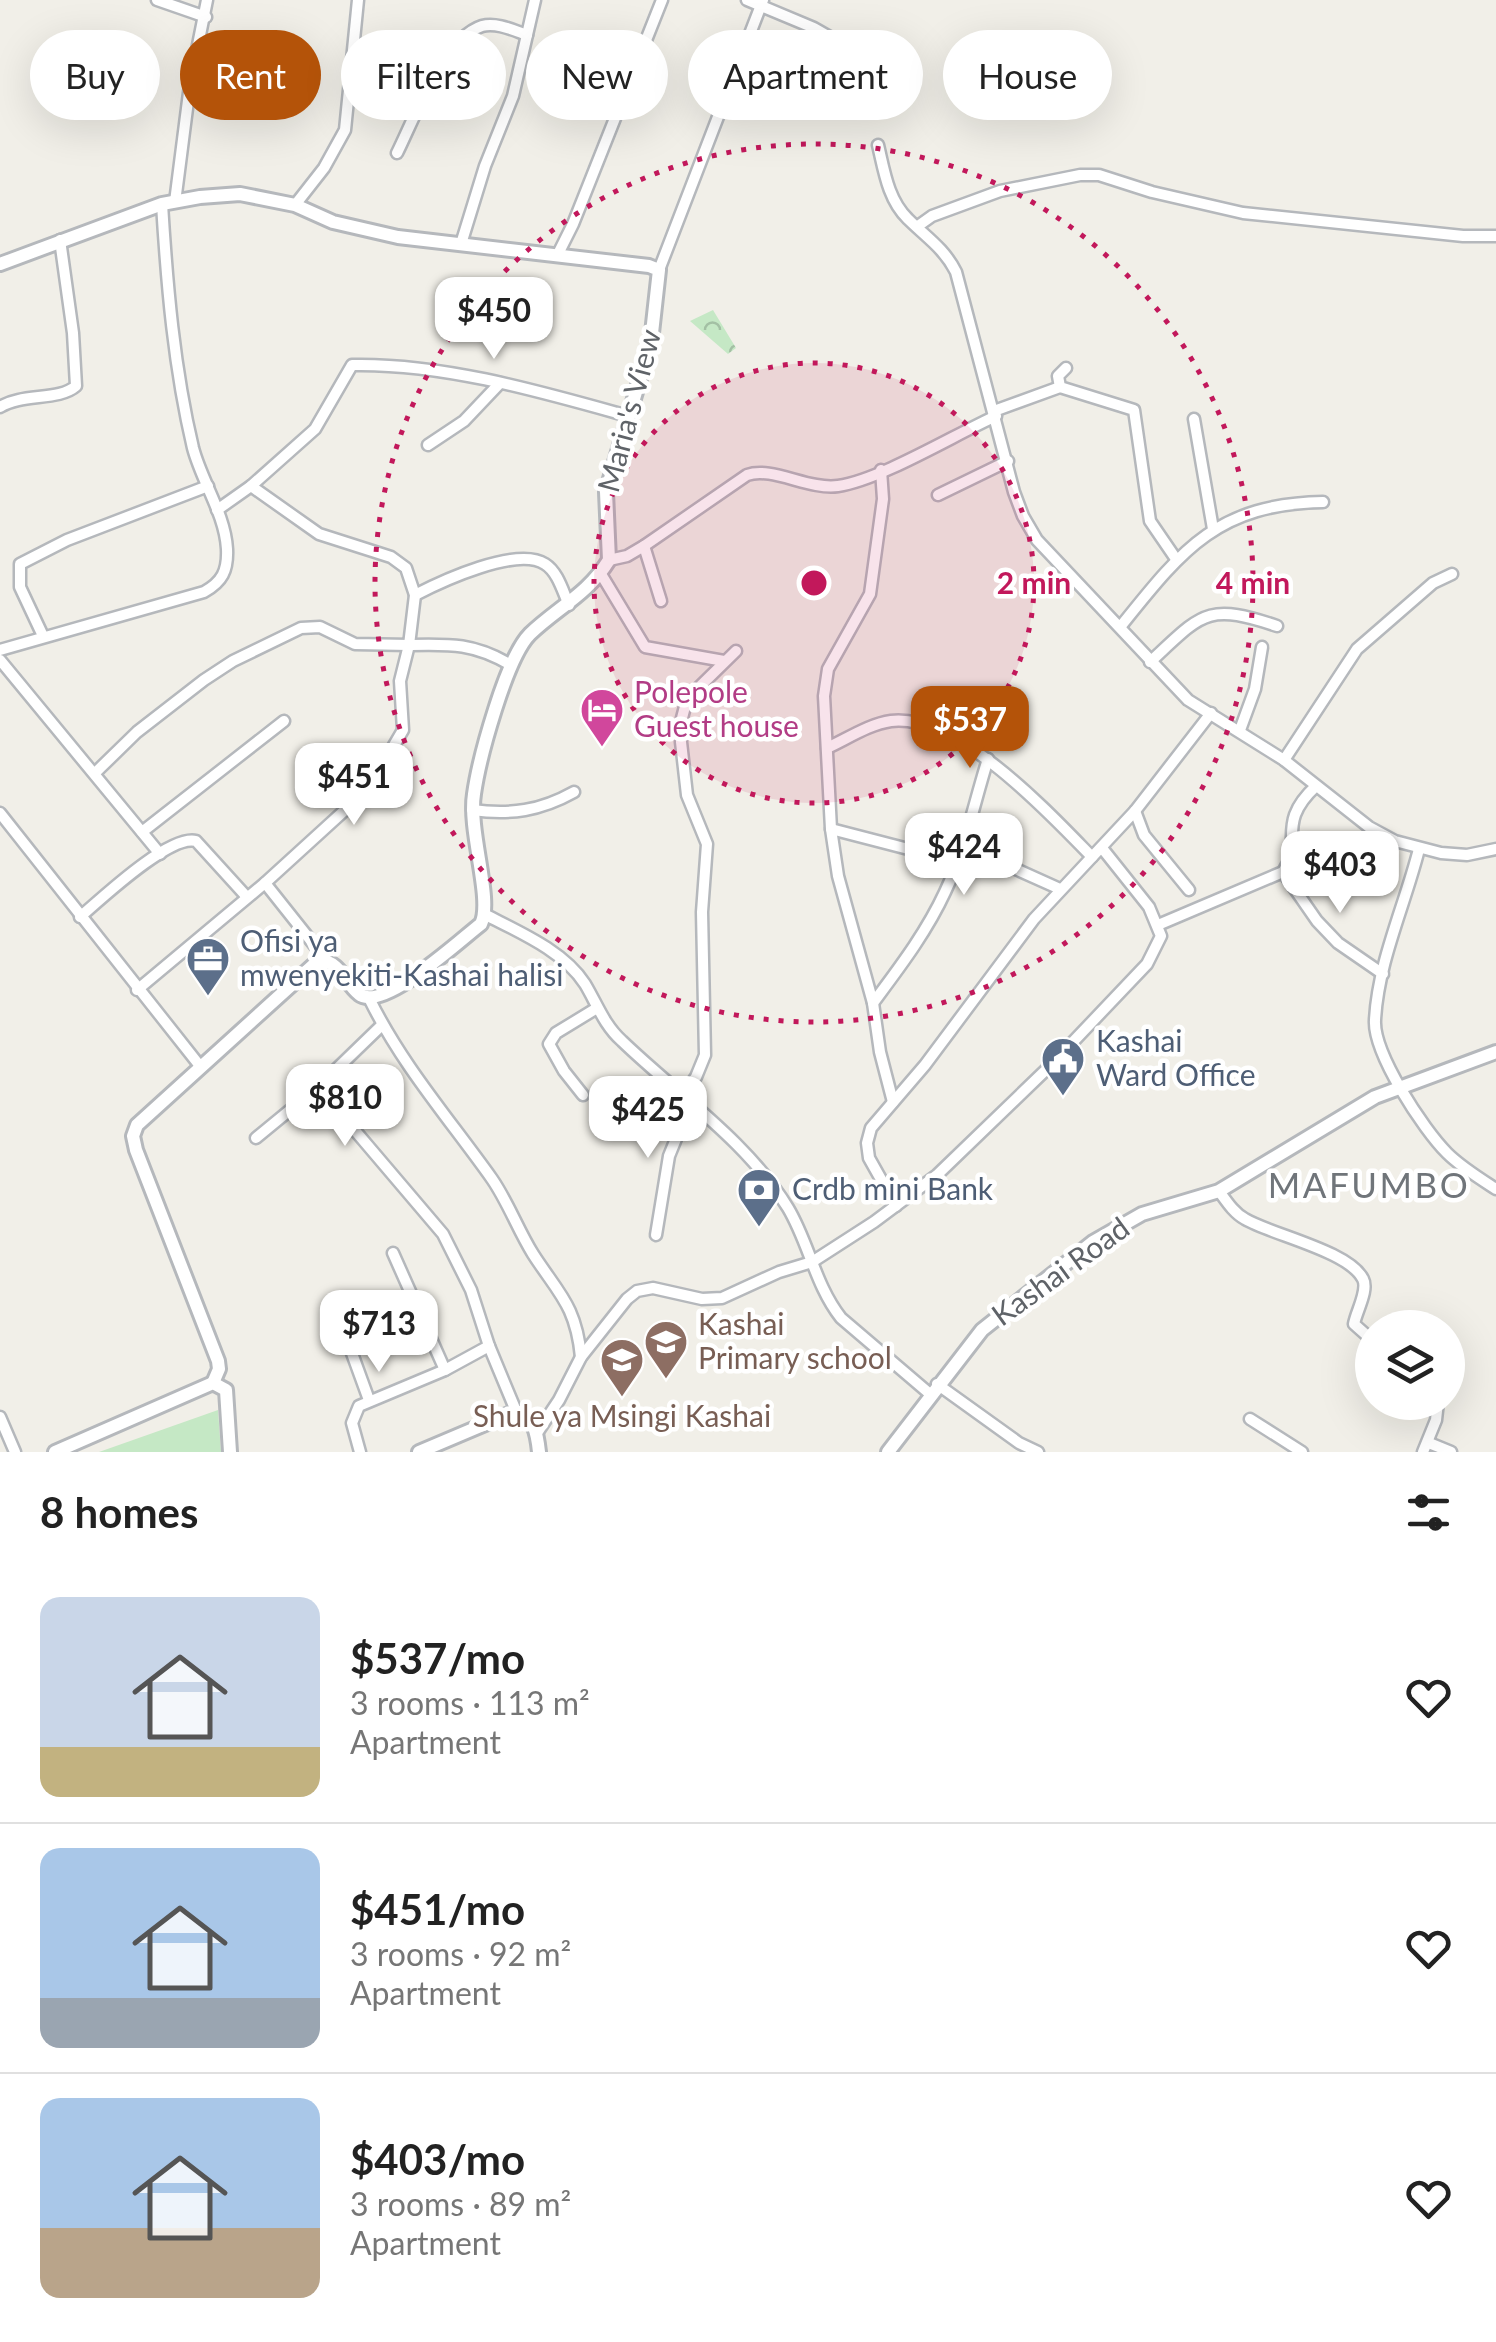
<!DOCTYPE html>
<meta charset="utf-8">
<style>
:root{--surface:#fff;--page:#f6f6f6;--text:#222;--muted:#767676;--line:#e0e0e0;--accent:#b45309}
body{margin:0;font-family:Lato,sans-serif;background:var(--page);color:var(--text);height:100vh;display:flex;flex-direction:column;font-size:38px;white-space:nowrap}
*{box-sizing:border-box;margin:0}
p{font-size:32px;color:var(--muted)}
.icon{flex:none;width:55px;height:55px;fill:none;stroke:currentColor;stroke-width:2;stroke-linecap:round;stroke-linejoin:round}
.map{position:relative;height:1452px;overflow:hidden}
.sheet{display:flex;flex-direction:column;background:var(--surface);flex:1}
.sheet>*{flex:none}
.hud{position:absolute;left:30px;top:30px;width:1438px;height:90px;display:flex;gap:20px}
.controls{position:absolute;left:1355px;top:1310px;display:grid;gap:20px}
.controls a{display:grid;place-items:center;width:110px;height:110px;border-radius:50%;background:var(--surface);box-shadow:0 10px 40px #0002;font-size:50px}
.price{position:absolute;translate:-50% -85px;padding:0 22px;border-radius:20px;background:#fff;color:#222;font-size:32px;line-height:65px;filter:drop-shadow(0 2px 5px #0008)}
.price::after{content:'';position:absolute;left:50%;top:60px;width:30px;height:22px;margin-left:-15px;background:inherit;clip-path:polygon(0 0,100% 0,50% 100%)}
.price.on{background:var(--accent);color:#fff}
ul{padding:0;list-style:none}
li{display:flex;align-items:center;gap:30px;height:250px;padding:0 40px}
li+li{border-top:2px solid var(--line)}
li span{display:grid;place-items:center;flex:none;width:280px;height:200px;border-radius:20px;color:#555}
li>.icon{margin-inline-start:auto}
span .icon{width:120px;height:120px;fill:#fffc;stroke-width:1}
li b{font-size:42px}
h2{display:flex;justify-content:space-between;align-items:center;height:120px;padding:0 40px;font-size:42px}
.pill{padding:0 35px;border-radius:45px;background:var(--surface);box-shadow:0 10px 40px #0002;font-size:35px;line-height:90px}
.pill.on{background:var(--accent);color:#fff}
.map>svg:first-child{display:block}
.green{fill:#c5e8c5}
.forest{fill:url(#forest-crowns)}
.lines{fill:none;stroke-linecap:round;stroke-linejoin:round}
.minor-casing{stroke:#b5b8bc;stroke-width:15}
.tertiary-casing{stroke:#b5b8bc;stroke-width:18}
.minor{stroke:#fff;stroke-width:10}
.tertiary{stroke:#fff;stroke-width:12}
.ring{fill:none;stroke:#c2185b;stroke-width:5;stroke-dasharray:5 10}
.labels{text-anchor:middle;stroke-width:9;stroke-linejoin:round;paint-order:stroke}
.street-label{font-size:30px;fill:#5f6368;stroke:#fff}
.hotel-label{font-size:30px;fill:#b23c85;stroke:#fff;text-anchor:start}
.service-label{font-size:30px;fill:#4e5e75;stroke:#fff;text-anchor:start}
.education-label{font-size:30px;fill:#785e54;stroke:#fff;text-anchor:start}
.quarter-label{font-size:35px;letter-spacing:2.5px;fill:#70757a;stroke:#fff}
.centre{fill:#c2185b;stroke:#fff;stroke-width:5}
.ring-label{font-size:30px;text-anchor:middle;font-weight:bold;fill:#c2185b;stroke:#fff;stroke-width:9;stroke-linejoin:round;paint-order:stroke}
</style>
<div class="map">
<svg width="1496" height="1452" viewBox="0 0 1496 1452">
<defs>
<pattern id="forest-crowns" width="20" height="18" patternUnits="userSpaceOnUse" patternTransform="scale(2.5)"><rect width="20" height="18" fill="#c5e8c5"/><path d="M2 6a3 3 0 1 1 6 0M12 15a3 3 0 1 1 6 0" fill="none" stroke="#a3c0a4"/></pattern>
</defs>
<rect width="100%" height="100%" fill="#f1efe8"/>
<polygon class="green" points="218,1410 221,1452 99,1452"/>
<polygon class="forest" points="713,310 736,348 728,354 690,321"/>
<g class="lines">
<defs>
<g id="minor">
<polyline points="157,0 206,17"/>
<polyline points="747,0 814,28 856,52 866,73"/>
<path d="M878,145C884,170 888,200 908,219C926,237 944,248 956,272L1014,492L1023,516L1037,540L1188,700L1284,760L1369,827L1395,841L1441,853L1467,855L1496,849"/>
<path d="M397,153C414,119 444,38 482,26C496,22 513,30 527,35"/>
<polyline points="175,202 190,85 207,0"/>
<polyline points="295,205 324,168 345,130 358,0"/>
<polyline points="918,226 932,216 1000,191 1080,175 1099,175 1152,192 1243,213 1463,236 1496,236"/>
<polyline points="461,244 485,166 513,96 535,0"/>
<polyline points="557,256 573,224 662,0"/>
<polyline points="659,270 763,0"/>
<polyline points="1066,368 1058,376 1060,387 1134,410 1150,521 1176,559"/>
<path d="M0,407C22,393 59,401 76,386L73,333L60,240"/>
<polyline points="994,411 1060,387"/>
<polyline points="1194,419 1213,529"/>
<polyline points="428,445 464,421 500,383"/>
<polyline points="881,470 883,499 870,594 828,669 824,696 831,829 838,876 873,1003 880,1052 893,1102"/>
<polyline points="938,495 1008,461"/>
<path d="M217,510L251,486L315,429L352,365C443,363 542,392 628,416"/>
<polyline points="644,546 661,601"/>
<path d="M609,560L627,556L644,546L747,475C772,466 808,490 838,486C880,480 954,435 996,416"/>
<polyline points="601,574 645,647 724,661"/>
<path d="M415,595C442,581 517,546 545,564C558,572 563,592 569,605"/>
<path d="M1121,626C1182,550 1217,504 1323,502"/>
<polyline points="43,636 20,587 20,564 67,540 208,486"/>
<path d="M0,650L204,592C222,582 228,571 227,549C225,514 202,482 193,448C174,368 167,286 162,204"/>
<polyline points="0,660 160,854"/>
<path d="M1150,662C1202,614 1206,602 1277,626"/>
<polyline points="1240,730 1255,689 1262,647"/>
<path d="M827,748C847,739 869,724 891,721C957,713 1050,814 1092,857"/>
<polyline points="1284,760 1357,649 1433,583 1452,574"/>
<polyline points="95,773 137,732 204,680 233,661 301,628 320,627 355,644 409,645 415,595 406,568 391,557 319,534 251,486"/>
<path d="M472,810C511,815 540,811 574,792"/>
<polyline points="1135,811 1144,835 1189,890"/>
<polyline points="0,813 200,1066"/>
<polyline points="831,829 916,851 956,865"/>
<polyline points="142,832 284,721"/>
<polyline points="962,845 1060,889"/>
<path d="M1419,849C1405,905 1378,962 1375,1020C1373,1053 1423,1129 1447,1153C1461,1167 1479,1178 1496,1189"/>
<polyline points="1283,872 1317,921 1338,943 1383,974"/>
<polyline points="265,883 327,961"/>
<path d="M486,915C519,932 564,951 585,984C597,1004 604,1025 622,1041C678,1095 747,1141 788,1208C809,1243 815,1285 841,1318L930,1394"/>
<path d="M80,917C102,898 170,834 196,841L246,896"/>
<path d="M1158,925L1283,872C1304,841 1275,824 1316,786"/>
<path d="M137,990L265,883L356,800L376,776L403,730L400,681L409,645C450,644 474,643 511,665"/>
<path d="M370,1000C402,1065 450,1120 492,1179C508,1202 518,1230 533,1254C558,1293 576,1305 581,1357"/>
<path d="M873,1003C899,968 926,933 945,892C965,850 974,803 988,759"/>
<polyline points="318,1087 443,1234 471,1290 489,1346 516,1411"/>
<polyline points="583,1095 564,1071 549,1044 556,1033 597,1008"/>
<polyline points="683,1095 696,1077 705,1055 702,912 707,844 687,795 681,742 682,718 687,699 736,651"/>
<polyline points="256,1138 318,1087 382,1025"/>
<path d="M1219,1191C1227,1202 1234,1213 1245,1219C1272,1235 1349,1251 1363,1279C1369,1290 1356,1312 1354,1324L1372,1340"/>
<polyline points="896,1206 869,1158 867,1143 871,1128 925,1065 1034,919 1135,811 1211,713"/>
<polyline points="656,1235 669,1156 691,1102"/>
<polyline points="393,1253 445,1370"/>
<polyline points="341,1323 369,1400"/>
<polyline points="937,1384 1019,1443 1038,1452"/>
<polyline points="0,1417 15,1452"/>
<polyline points="1250,1419 1302,1452"/>
<polyline points="537,1433 559,1400 581,1357 627,1299 637,1291 653,1288 702,1299 722,1298 779,1272 812,1262 874,1222 937,1175 1051,1065 1147,964 1161,936 1149,907 1102,848"/>
<polyline points="1429,1443 1451,1452"/>
<polyline points="360,1452 352,1423 359,1406 445,1370 489,1346"/>
<polyline points="1423,1452 1436,1420 1438,1402"/>
</g>
<g id="tertiary">
<path d="M0,264L162,204L200,197L240,194L295,205L333,222L398,237L649,266L659,270L651,342L606,492L609,560C588,594 557,608 530,634C506,658 479,759 474,794C468,831 493,900 481,924C460,940 382,1013 359,994C345,983 340,961 319,960L137,1125L133,1136L136,1150L218,1361L219,1369L213,1383"/>
<polyline points="55,1452 213,1383 226,1390 230,1452"/>
<path d="M419,1452L516,1411C535,1419 537,1433 539,1452"/>
<polyline points="888,1452 982,1330 1093,1242 1142,1214 1219,1191 1375,1097 1496,1052"/>
</g>
</defs>
<use href="#minor" class="minor-casing"/>
<use href="#tertiary" class="tertiary-casing"/>
<use href="#minor" class="minor"/>
<use href="#tertiary" class="tertiary"/>
</g>
<circle cx="814" cy="583" r="220" fill="#c2185b" fill-opacity=".12"/>
<g class="ring">
<circle cx="814" cy="583" r="220"/>
<circle cx="814" cy="583" r="439"/>
</g>
<defs>
<symbol id="hotel-pin" viewBox="-11 -11 22 30"><path d="M0 17L-7.5 6A9.5 9.5 0 1 1 7.5 6Z" fill="#d1479c" stroke="#fff"/><path d="M-6-4.5h1.5V1H6V5H4.5V3h-9V5H-6ZM-4 0a1.8 1.8 0 1 1 3.6 0ZM.5 0V-2.5h3Q6-2.5 6 0Z" fill="#fff"/></symbol>
<symbol id="office-pin" viewBox="-11 -11 22 30"><path d="M0 17L-7.5 6A9.5 9.5 0 1 1 7.5 6Z" fill="#5c6f8a" stroke="#fff"/><path d="M-6-3h4V-5.5h4V-3h4V5H-6ZM-1-4.5V-3h2v-1.5ZM-6 0V1H6V0Z" fill="#fff"/></symbol>
<symbol id="civic-pin" viewBox="-11 -11 22 30"><path d="M0 17L-7.5 6A9.5 9.5 0 1 1 7.5 6Z" fill="#5c6f8a" stroke="#fff"/><path d="M-.6-6.5H3V-4.5H.6V-3L4-1V1h2V6H-6V1h2V-1L-.6-3ZM-1.2 2.5V6h2.4V2.5Z" fill="#fff"/></symbol>
<symbol id="bank-pin" viewBox="-11 -11 22 30"><path d="M0 17L-7.5 6A9.5 9.5 0 1 1 7.5 6Z" fill="#5c6f8a" stroke="#fff"/><path d="M-6-4H6V4H-6ZM0-2.3a2.3 2.3 0 1 0 0 4.6a2.3 2.3 0 1 0 0-4.6Z" fill="#fff"/></symbol>
<symbol id="school-pin" viewBox="-11 -11 22 30"><path d="M0 17L-7.5 6A9.5 9.5 0 1 1 7.5 6Z" fill="#8d6e63" stroke="#fff"/><path d="M0-5L7-2L0 1L-7-2ZM-4 1L0 2.5L4 1V4Q0 6-4 4Z" fill="#fff"/></symbol>
</defs>
<g fill-rule="evenodd">
<use href="#hotel-pin" x="577" y="685" width="50" height="68"/>
<use href="#office-pin" x="183" y="934" width="50" height="68"/>
<use href="#civic-pin" x="1038" y="1034" width="50" height="68"/>
<use href="#bank-pin" x="734" y="1165" width="50" height="68"/>
<use href="#school-pin" x="641" y="1317" width="50" height="68"/>
<use href="#school-pin" x="597" y="1335" width="50" height="68"/>
</g>
<g class="labels">
<g class="street-label">
<text transform="translate(630 411) rotate(-75)" y="10">Maria's View</text>
<text transform="translate(1061 1272) rotate(-36)" y="10">Kashai Road</text>
</g>
<g class="hotel-label">
<text x="634" y="703">Polepole<tspan x="634" dy="34">Guest house</tspan></text>
</g>
<g class="service-label">
<text x="240" y="952">Ofisi ya<tspan x="240" dy="34">mwenyekiti-Kashai halisi</tspan></text>
<text x="1096" y="1052">Kashai<tspan x="1096" dy="34">Ward Office</tspan></text>
<text x="792" y="1200">Crdb mini Bank</text>
</g>
<g class="education-label">
<text x="698" y="1335">Kashai<tspan x="698" dy="34">Primary school</tspan></text>
<text x="622" y="1427" text-anchor="middle">Shule ya Msingi Kashai</text>
</g>
<g class="quarter-label">
<text x="1369" y="1198">MAFUMBO</text>
</g>
</g>
<circle cx="814" cy="583" r="15" class="centre"/>
<g class="ring-label">
<text x="1034" y="594">2 min</text>
<text x="1253" y="594">4 min</text>
</g>
</svg>
<div class="controls">
<a><svg class="icon" aria-label="layers" viewBox="0 0 24 24"><path d="M12 4l9 5-9 5-9-5zM3 14l9 5 9-5"/></svg></a>
</div>
<b class="price" style="left:494px;top:362px">$450</b>
<b class="price on" style="left:970px;top:771px">$537</b>
<b class="price" style="left:354px;top:828px">$451</b>
<b class="price" style="left:964px;top:898px">$424</b>
<b class="price" style="left:1340px;top:916px">$403</b>
<b class="price" style="left:345px;top:1149px">$810</b>
<b class="price" style="left:648px;top:1161px">$425</b>
<b class="price" style="left:379px;top:1375px">$713</b>
<div class="hud">
<a class="pill">Buy</a>
<a class="pill on">Rent</a>
<a class="pill">Filters</a>
<a class="pill">New</a>
<a class="pill">Apartment</a>
<a class="pill">House</a>
</div>
</div>
<section class="sheet">
<h2>8 homes<svg class="icon" aria-label="filters" viewBox="0 0 24 24"><path d="M4 7h16M4 17h16"/><circle cx="9" cy="7" r="2"/><circle cx="15" cy="17" r="2"/></svg></h2>
<ul>
<li><span style="background:linear-gradient(#c9d6e8 75%,#c2b280 0)"><svg class="icon" aria-label="home" viewBox="0 0 24 24"><path d="M3 11l9-7 9 7M6 9v11h12V9"/></svg></span><div><b>$537/mo</b><p>3 rooms · 113 m²</p><p>Apartment</p></div><svg class="icon" aria-label="heart" viewBox="0 0 24 24"><path d="M12 20l-8-8c-3-5 5-10 8-4 3-6 11-1 8 4z"/></svg></li>
<li><span style="background:linear-gradient(#a9c7e8 75%,#9aa5b1 0)"><svg class="icon" aria-label="home" viewBox="0 0 24 24"><path d="M3 11l9-7 9 7M6 9v11h12V9"/></svg></span><div><b>$451/mo</b><p>3 rooms · 92 m²</p><p>Apartment</p></div><svg class="icon" aria-label="heart" viewBox="0 0 24 24"><path d="M12 20l-8-8c-3-5 5-10 8-4 3-6 11-1 8 4z"/></svg></li>
<li><span style="background:linear-gradient(#a9c7e8 65%,#b9a48a 0)"><svg class="icon" aria-label="home" viewBox="0 0 24 24"><path d="M3 11l9-7 9 7M6 9v11h12V9"/></svg></span><div><b>$403/mo</b><p>3 rooms · 89 m²</p><p>Apartment</p></div><svg class="icon" aria-label="heart" viewBox="0 0 24 24"><path d="M12 20l-8-8c-3-5 5-10 8-4 3-6 11-1 8 4z"/></svg></li>
</ul>
</section>
